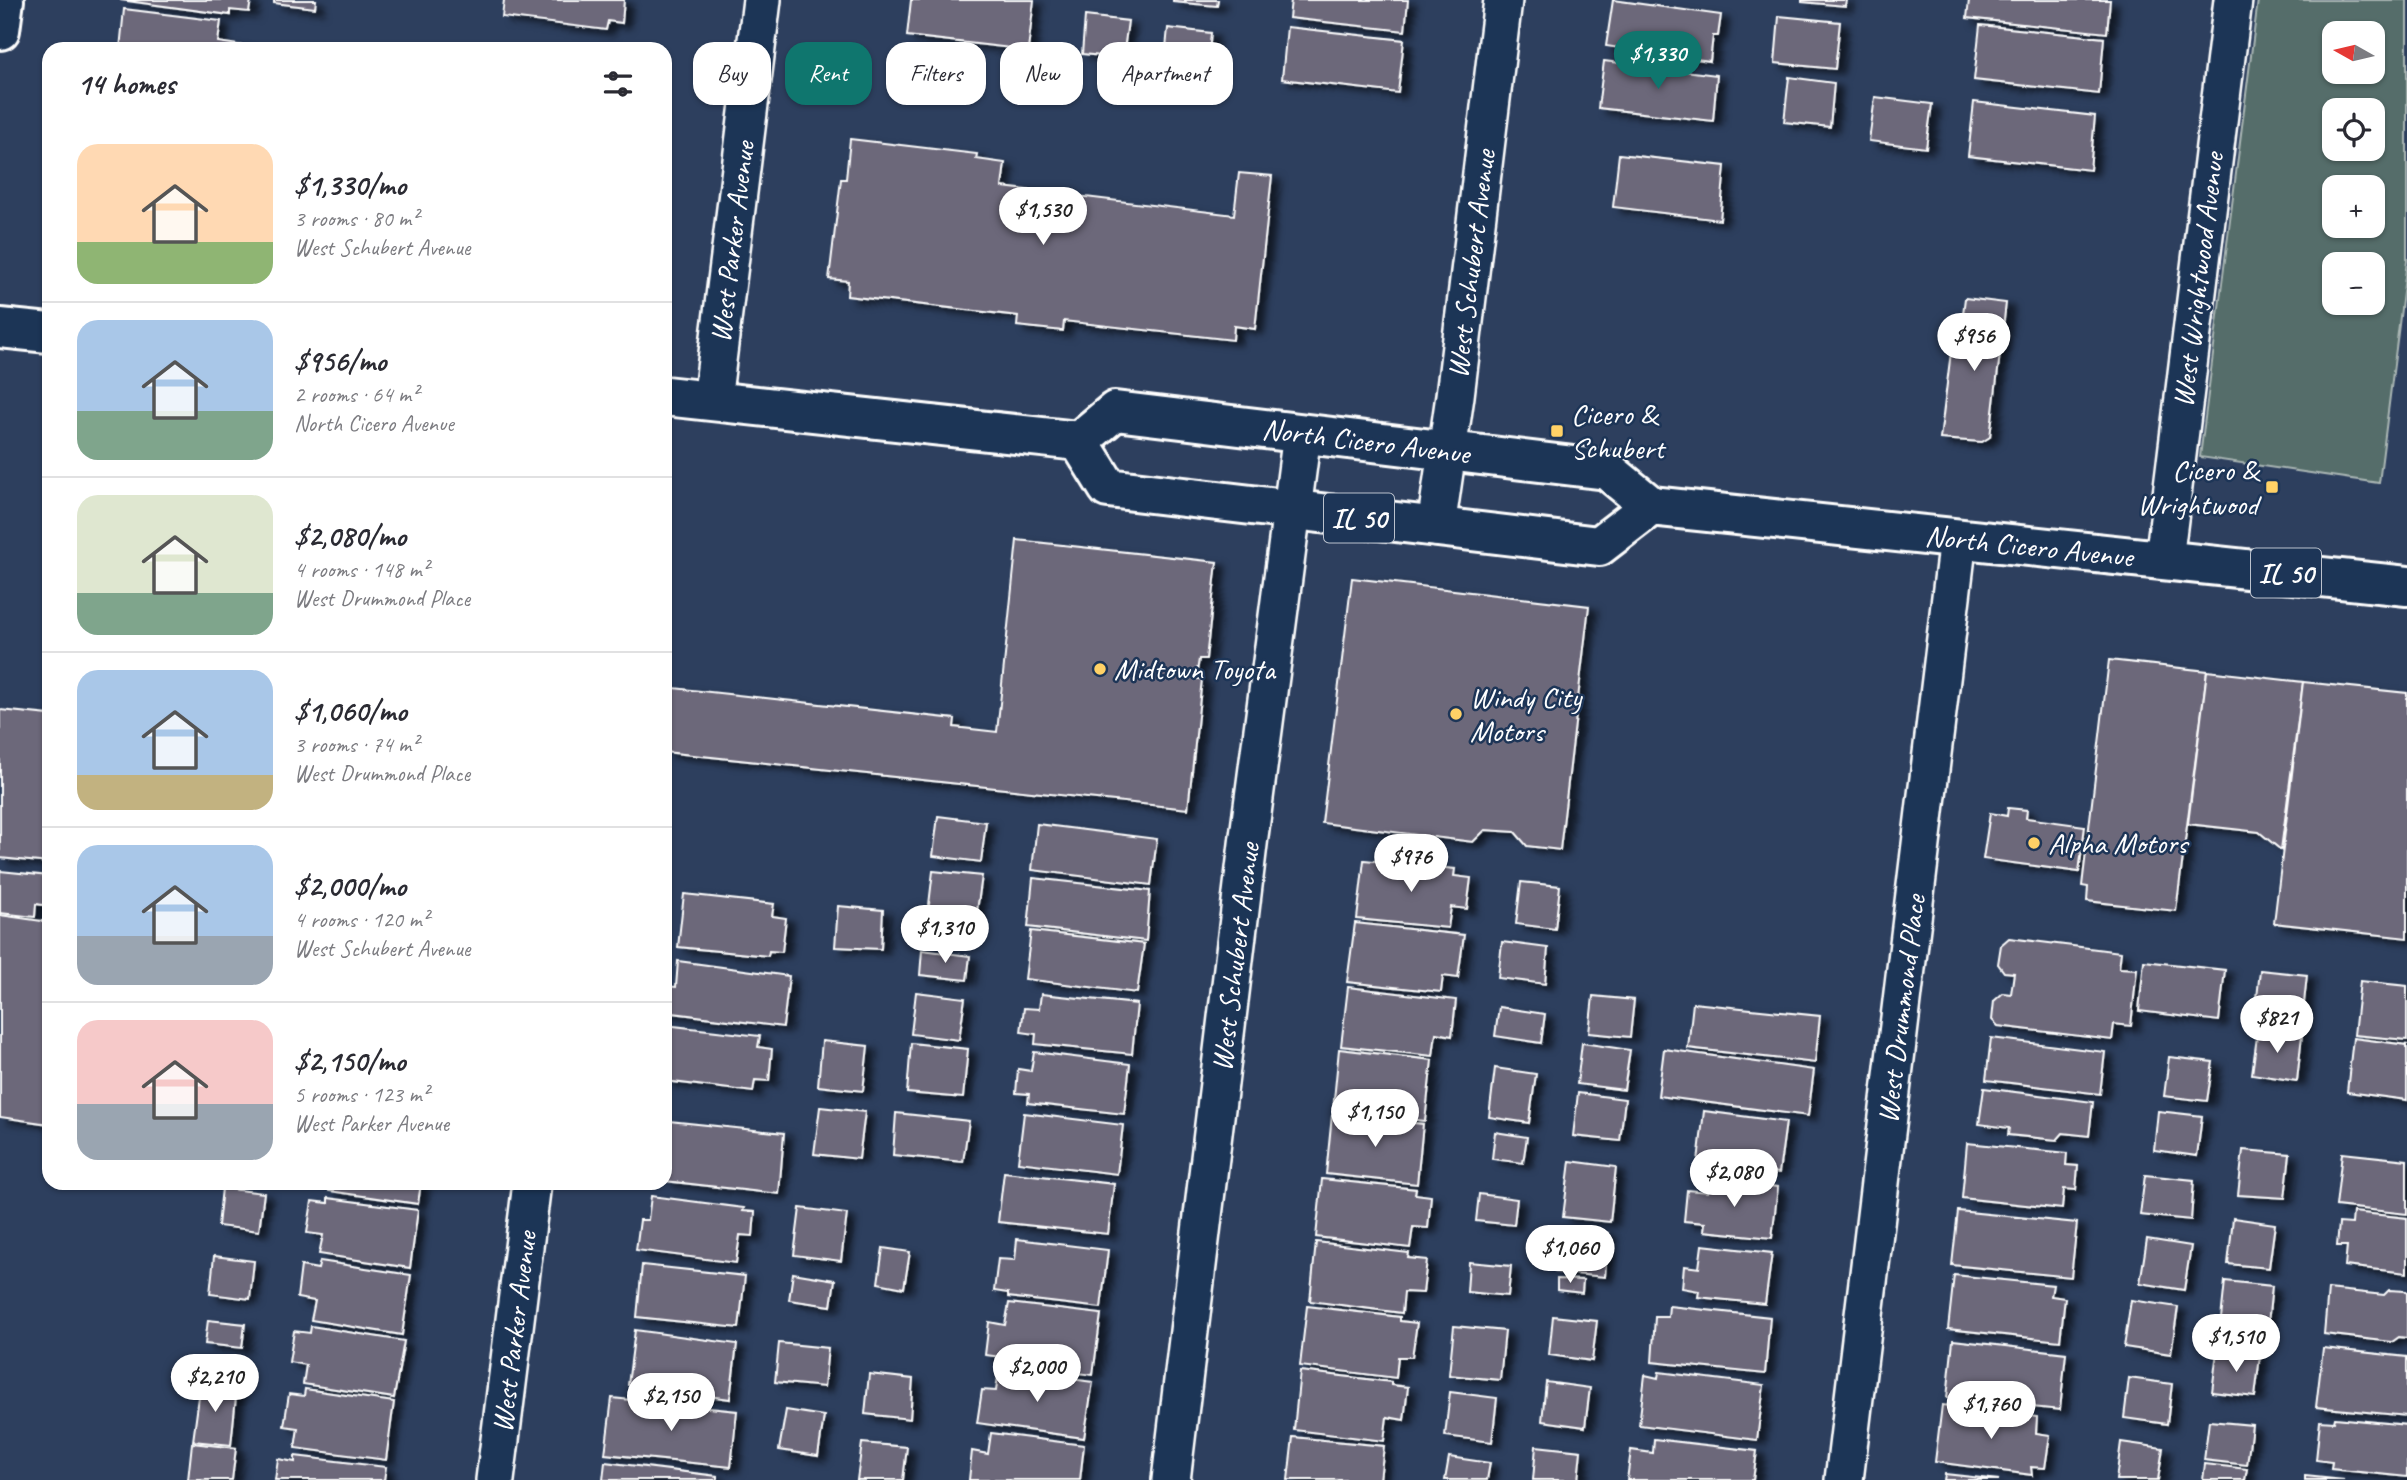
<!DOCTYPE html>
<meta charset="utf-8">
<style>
:root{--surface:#fff;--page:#f2f2f3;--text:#2b2b33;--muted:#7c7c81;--line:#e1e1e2;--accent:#0f766e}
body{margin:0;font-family:Caveat,sans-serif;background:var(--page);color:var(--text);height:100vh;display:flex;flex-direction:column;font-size:26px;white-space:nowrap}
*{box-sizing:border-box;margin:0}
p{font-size:23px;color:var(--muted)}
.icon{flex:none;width:38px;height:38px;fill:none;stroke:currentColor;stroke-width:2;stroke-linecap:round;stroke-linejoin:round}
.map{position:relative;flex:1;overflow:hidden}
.details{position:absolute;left:42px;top:42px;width:630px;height:1148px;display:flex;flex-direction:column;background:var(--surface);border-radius:21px;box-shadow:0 2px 5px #0004}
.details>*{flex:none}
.guide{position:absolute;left:693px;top:42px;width:665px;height:63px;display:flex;gap:14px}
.needle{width:46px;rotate:278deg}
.tools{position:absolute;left:2322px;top:21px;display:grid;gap:14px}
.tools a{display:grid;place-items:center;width:63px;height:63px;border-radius:14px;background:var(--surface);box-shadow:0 2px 5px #0004;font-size:35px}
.price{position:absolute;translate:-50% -60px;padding:0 16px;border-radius:24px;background:#fff;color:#222;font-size:23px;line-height:46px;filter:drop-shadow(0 2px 4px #0008)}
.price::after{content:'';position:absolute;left:50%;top:42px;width:21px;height:16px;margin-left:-10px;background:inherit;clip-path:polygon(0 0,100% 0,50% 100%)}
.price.on{background:var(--accent);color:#fff}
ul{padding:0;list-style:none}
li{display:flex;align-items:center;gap:21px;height:175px;padding:0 35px}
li+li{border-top:2px solid var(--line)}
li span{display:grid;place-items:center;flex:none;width:196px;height:140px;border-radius:21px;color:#555}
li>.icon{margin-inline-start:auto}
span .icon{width:84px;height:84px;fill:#fffc;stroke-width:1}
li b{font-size:30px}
h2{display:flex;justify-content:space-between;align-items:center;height:84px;padding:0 35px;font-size:30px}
.pill{padding:0 24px;border-radius:21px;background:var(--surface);box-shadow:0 2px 5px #0004;font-size:24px;line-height:63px}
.pill.on{background:var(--accent);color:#fff}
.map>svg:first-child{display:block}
.green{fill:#546d6a;stroke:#aab6b4;stroke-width:2;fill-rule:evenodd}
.building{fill:#6c677a;stroke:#fff;stroke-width:2;filter:url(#shadow)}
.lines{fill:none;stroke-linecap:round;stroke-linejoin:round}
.minor-casing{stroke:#fff;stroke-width:42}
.secondary-casing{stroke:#fff;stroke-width:44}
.primary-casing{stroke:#fff;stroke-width:44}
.minor{stroke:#1d3557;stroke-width:37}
.secondary{stroke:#1d3557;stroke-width:38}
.primary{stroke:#1d3557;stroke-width:38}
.poi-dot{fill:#ffd166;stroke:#1d3557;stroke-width:2.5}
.labels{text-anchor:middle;stroke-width:5;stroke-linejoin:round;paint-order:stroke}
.shield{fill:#1d3557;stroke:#bbc2cd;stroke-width:2}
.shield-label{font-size:28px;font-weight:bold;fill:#fff}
.street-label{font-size:30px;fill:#fff;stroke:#1d3557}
.poi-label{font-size:30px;fill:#fff;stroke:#1d3557;text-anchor:start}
</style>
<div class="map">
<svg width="2407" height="1480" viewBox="0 0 2407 1480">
<defs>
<filter id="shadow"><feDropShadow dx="8" dy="4.5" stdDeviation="3.5" flood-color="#0009"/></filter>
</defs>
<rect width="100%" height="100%" fill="#2d3f5e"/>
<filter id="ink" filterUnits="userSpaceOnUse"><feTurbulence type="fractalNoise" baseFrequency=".0143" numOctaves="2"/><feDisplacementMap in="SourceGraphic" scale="14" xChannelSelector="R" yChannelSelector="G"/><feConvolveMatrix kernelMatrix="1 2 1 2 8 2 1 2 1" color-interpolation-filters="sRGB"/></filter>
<g filter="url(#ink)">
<path class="green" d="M2258,0H2407V261L2379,483L2200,457ZM2334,33H2373V72H2334ZM2334,110H2373V149H2334ZM2334,187H2373V226H2334ZM2334,264H2373V303H2334Z"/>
<g class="building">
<polygon points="120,0 251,0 249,12 230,10 230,15"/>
<polygon points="274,0 316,0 315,8 274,3"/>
<polygon points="504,0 624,0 622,23 608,21 606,30 502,17"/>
<polygon points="911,0 1034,0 1028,50 907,36"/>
<polygon points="1173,0 1218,0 1217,6 1173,2"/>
<polygon points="1291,0 1408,0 1405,31 1289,18"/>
<polygon points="1613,0 1721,15 1718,36 1713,36 1710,61 1606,46"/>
<polygon points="1802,0 1846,0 1845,6 1802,2"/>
<polygon points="1969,0 2110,0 2107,33 1967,18"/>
<polygon points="124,9 221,21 218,42 245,46 245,49 120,49"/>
<polygon points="1085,16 1128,21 1123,58 1082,54"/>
<polygon points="1779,16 1840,22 1835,69 1775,63"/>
<polygon points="1980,25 2104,38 2099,94 1974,80"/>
<polygon points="1287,27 1404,40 1398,93 1282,79"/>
<polygon points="1168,28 1211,33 1207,72 1164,68"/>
<polygon points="267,44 308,49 267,49"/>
<polygon points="1604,61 1717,75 1713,121 1598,108"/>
<polygon points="1789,77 1834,83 1830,127 1784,122"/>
<polygon points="1875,97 1932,104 1926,148 1869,141"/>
<polygon points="1974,102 2095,116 2090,170 1968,156"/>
<polygon points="850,139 977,154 976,159 1005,163 1002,187 1234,215 1239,173 1272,176 1255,329 1234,326 1233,340 1064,321 1063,331 1017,326 1018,316 847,296 848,281 829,279 841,179 846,179"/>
<polygon points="1619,154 1725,166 1720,220 1613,207"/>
<polygon points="1965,298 2006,303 1990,437 1982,442 1940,439 1952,344 1959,345"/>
<polygon points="1017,540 1217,562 1206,659 1199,659 1196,679 1202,679 1188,809 665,752 665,687 955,719 954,727 997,732"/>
<polygon points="1352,578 1589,606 1560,850 1527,846 1515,832 1485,830 1473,842 1322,823"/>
<polygon points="2109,660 2207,671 2176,911 2087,901 2088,887 2082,886"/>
<polygon points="2207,671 2303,682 2281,850 2259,832 2188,824"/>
<polygon points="2303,682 2407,693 2407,938 2274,923"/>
<polygon points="0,710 49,715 49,863 0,858"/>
<polygon points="2008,808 2027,810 2026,818 2085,826 2079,872 1983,859 1990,813 2007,816"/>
<polygon points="938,816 986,822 981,862 933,856"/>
<polygon points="1037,824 1157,839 1151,885 1032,870"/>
<polygon points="1364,860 1455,869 1454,876 1471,878 1467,909 1451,907 1448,928 1357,919"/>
<polygon points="0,871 49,876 49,906 36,904 35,917 0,913"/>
<polygon points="933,871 982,876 976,918 928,913"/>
<polygon points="1033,878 1150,891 1146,941 1028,927"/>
<polygon points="1521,882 1560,886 1555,929 1516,924"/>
<polygon points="684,894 774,904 772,916 786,918 782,952 769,951 768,956 678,947"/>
<polygon points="838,906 883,910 881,949 835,947"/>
<polygon points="0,915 49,922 49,1124 0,1117"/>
<polygon points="1355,923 1464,935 1458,978 1443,976 1441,992 1347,982"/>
<polygon points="1031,931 1144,944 1137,993 1025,979"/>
<polygon points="2009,938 2121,952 2119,968 2137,969 2131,1026 2114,1024 2112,1040 1998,1026 1992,1020 1994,1001 2003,993 2011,994 2014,973 2004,972 1998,964 2001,945"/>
<polygon points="1502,942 1548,948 1545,984 1498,978"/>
<polygon points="922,950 970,956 967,980 920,975"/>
<polygon points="678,961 789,976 783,1027 665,1012 665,986 676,987"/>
<polygon points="2144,961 2225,970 2219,1021 2139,1011"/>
<polygon points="2260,970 2307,975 2301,1031 2254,1026"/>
<polygon points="2360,981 2407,986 2407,1040 2354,1035"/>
<polygon points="1348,987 1456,1000 1452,1036 1436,1033 1433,1056 1341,1046"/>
<polygon points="916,992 965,998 959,1040 911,1034"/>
<polygon points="1041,994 1137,1004 1132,1054 1035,1044 1036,1034 1021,1032 1024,1008 1039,1009"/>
<polygon points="1593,996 1634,1000 1630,1037 1589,1033"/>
<polygon points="1693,1003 1820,1016 1815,1063 1688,1048"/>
<polygon points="1499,1007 1545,1014 1541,1043 1495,1036"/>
<polygon points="665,1025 760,1036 758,1047 772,1049 769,1081 755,1080 753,1092 665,1081"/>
<polygon points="2258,1029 2302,1035 2297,1081 2252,1074"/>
<polygon points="1991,1038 2105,1052 2100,1094 1986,1080"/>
<polygon points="2353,1038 2407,1045 2407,1100 2347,1092"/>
<polygon points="822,1041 868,1046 863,1091 818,1086"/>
<polygon points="911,1043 968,1049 963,1098 907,1093"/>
<polygon points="1582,1043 1630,1050 1624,1090 1577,1084"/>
<polygon points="1339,1049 1432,1060 1425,1121 1333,1110"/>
<polygon points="1664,1049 1814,1070 1808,1116 1658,1096"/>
<polygon points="1034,1052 1130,1064 1124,1114 1028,1103 1029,1094 1016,1093 1018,1069 1031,1071"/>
<polygon points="2169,1057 2213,1062 2207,1101 2164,1096"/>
<polygon points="1495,1068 1536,1074 1529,1123 1489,1117"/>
<polygon points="1984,1088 2093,1102 2089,1136 2063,1133 2057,1140 2008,1135 2009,1128 1979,1124"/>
<polygon points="1578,1093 1625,1099 1620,1141 1573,1136"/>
<polygon points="820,1107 865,1112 859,1159 814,1154"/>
<polygon points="1704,1111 1786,1122 1779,1173 1718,1165 1718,1173 1697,1170"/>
<polygon points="2158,1111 2202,1116 2197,1156 2154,1150"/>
<polygon points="896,1113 969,1121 963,1162 893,1155"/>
<polygon points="1024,1113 1123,1125 1117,1174 1018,1162"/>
<polygon points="1332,1115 1423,1124 1417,1184 1326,1174"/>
<polygon points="669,1121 784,1133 779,1194 665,1181 665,1134 667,1134"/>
<polygon points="1495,1132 1527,1137 1523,1163 1492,1159"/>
<polygon points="1967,1143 2067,1153 2066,1165 2078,1166 2076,1190 2064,1189 2062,1209 1962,1198"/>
<polygon points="2243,1150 2290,1154 2285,1198 2238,1195"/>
<polygon points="2342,1153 2407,1160 2407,1214 2336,1206"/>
<polygon points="1570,1161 1616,1167 1610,1222 1563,1217"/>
<polygon points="1004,1172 1114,1184 1108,1234 998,1222"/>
<polygon points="2145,1175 2194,1180 2191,1220 2140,1215"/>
<polygon points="1322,1179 1416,1189 1415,1194 1431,1196 1428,1228 1413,1227 1410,1248 1316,1237"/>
<polygon points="1709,1180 1778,1187 1772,1238 1704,1231 1705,1223 1684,1221 1687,1190 1708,1192"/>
<polygon points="330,1183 421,1183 418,1204 329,1191"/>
<polygon points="222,1188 264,1193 259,1231 218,1226"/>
<polygon points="1479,1194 1517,1199 1514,1225 1476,1221"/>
<polygon points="651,1196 744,1208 743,1211 755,1212 753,1236 740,1235 736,1263 636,1250 640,1220 648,1220"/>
<polygon points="328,1198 418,1210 410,1268 319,1254 323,1235 307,1233 312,1201 328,1203"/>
<polygon points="800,1208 847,1214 841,1261 794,1255"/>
<polygon points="1958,1211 2077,1223 2071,1277 1952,1265"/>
<polygon points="2353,1212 2407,1218 2407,1273 2345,1266 2347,1246 2337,1246 2339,1223 2352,1224"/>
<polygon points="2233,1218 2275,1224 2269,1268 2228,1264"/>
<polygon points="1560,1228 1608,1233 1605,1277 1555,1272"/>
<polygon points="1017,1239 1108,1250 1101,1308 1008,1297 1008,1293 994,1291 998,1259 1015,1260"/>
<polygon points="2147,1239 2191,1246 2184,1290 2140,1283"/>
<polygon points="1316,1242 1409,1253 1408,1258 1427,1260 1423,1293 1404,1292 1402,1313 1310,1301"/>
<polygon points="1702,1245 1772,1253 1765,1304 1698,1297 1699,1291 1682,1288 1684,1266 1699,1268"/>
<polygon points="883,1248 910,1252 904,1288 878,1283"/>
<polygon points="214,1256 254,1261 250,1299 210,1294"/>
<polygon points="320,1261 411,1275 402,1335 311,1320 315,1301 297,1298 301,1266 318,1269"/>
<polygon points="1469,1262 1511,1266 1508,1296 1467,1292"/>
<polygon points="642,1265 745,1276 739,1328 637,1317"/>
<polygon points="793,1273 835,1280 831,1306 789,1300"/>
<polygon points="1954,1275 2053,1285 2051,1296 2065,1298 2060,1341 1948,1329"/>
<polygon points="1557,1279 1583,1280 1582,1293 1557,1290"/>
<polygon points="2225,1281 2272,1286 2267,1333 2220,1328"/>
<polygon points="2328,1289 2384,1295 2389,1290 2405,1291 2407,1293 2407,1338 2399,1337 2392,1342 2324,1334"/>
<polygon points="2131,1300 2178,1307 2171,1354 2124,1347"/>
<polygon points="1009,1303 1101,1314 1093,1375 1002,1363 1001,1357 985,1355 989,1322 1005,1325"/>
<polygon points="1307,1306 1400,1317 1400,1321 1417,1323 1412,1357 1398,1357 1396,1378 1300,1366"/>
<polygon points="1669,1306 1770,1317 1765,1374 1652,1362 1655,1317 1668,1317"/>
<polygon points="1553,1316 1597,1321 1592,1361 1549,1355"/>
<polygon points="208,1320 245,1324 242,1348 205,1344"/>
<polygon points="311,1326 404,1341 394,1398 303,1384 306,1365 289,1362 294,1331 310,1333"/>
<polygon points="1454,1326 1505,1331 1500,1380 1449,1375"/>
<polygon points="635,1330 737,1344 730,1399 628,1385"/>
<polygon points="1953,1340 2066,1353 2060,1410 1947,1398"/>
<polygon points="779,1343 828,1348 824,1387 775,1382"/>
<polygon points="2323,1348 2407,1357 2407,1416 2316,1407"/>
<polygon points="2217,1351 2260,1356 2255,1397 2212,1392"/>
<polygon points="999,1369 1093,1382 1084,1438 977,1423 982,1390 996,1391"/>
<polygon points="1300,1371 1391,1382 1391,1385 1408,1387 1404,1420 1387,1417 1384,1441 1294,1430"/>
<polygon points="1659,1372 1764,1385 1757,1440 1639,1425 1645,1375 1658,1378"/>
<polygon points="869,1374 913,1379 910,1419 865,1414"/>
<polygon points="2129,1378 2172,1384 2167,1424 2124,1418"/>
<polygon points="201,1382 237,1387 231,1445 193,1441"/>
<polygon points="1546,1382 1590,1388 1585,1427 1542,1421"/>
<polygon points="305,1389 394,1402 386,1460 295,1448 298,1428 284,1426 289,1394 304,1396"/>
<polygon points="1450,1392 1497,1398 1492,1442 1445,1436"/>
<polygon points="612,1398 737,1411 731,1467 605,1454"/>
<polygon points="1942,1405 2037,1417 2036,1433 2050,1435 2045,1468 2031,1467 2032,1475 1935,1462"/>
<polygon points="786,1410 824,1416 818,1456 779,1450"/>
<polygon points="2335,1418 2407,1425 2407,1477 2331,1469 2332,1462 2316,1460 2320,1421 2334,1422"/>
<polygon points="2209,1421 2252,1425 2247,1465 2204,1460"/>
<polygon points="991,1433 1084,1445 1080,1480 969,1480 972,1451 988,1454"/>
<polygon points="1293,1437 1384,1446 1380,1480 1288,1480"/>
<polygon points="1654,1439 1757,1451 1753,1480 1627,1480 1631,1450 1653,1453"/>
<polygon points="2121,1442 2163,1448 2158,1480 2116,1480"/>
<polygon points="192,1443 236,1448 232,1480 188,1480"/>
<polygon points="862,1443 907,1447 903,1480 857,1480"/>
<polygon points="1536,1446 1581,1451 1578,1480 1533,1480"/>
<polygon points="295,1456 386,1467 384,1480 275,1480 278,1459 295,1462"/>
<polygon points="1449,1457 1490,1463 1487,1480 1445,1480"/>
<polygon points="605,1462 717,1476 717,1480 603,1480"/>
<polygon points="2205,1464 2247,1469 2245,1480 2203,1480"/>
<polygon points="1945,1474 1999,1480 1944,1480"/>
<polygon points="2305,1476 2344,1480 2305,1480"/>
</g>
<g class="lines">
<defs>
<g id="minor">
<polyline points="712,401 762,0"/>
<polyline points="1436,527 1455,396 1503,0"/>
<polyline points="2164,560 2233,0"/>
<polyline points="495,1480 532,1183"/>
<polyline points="1171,1480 1249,836 1302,434"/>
<polyline points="1844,1480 1958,539"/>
</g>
<polyline id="secondary" points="0,30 4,0"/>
<g id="primary">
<polyline points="0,328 49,333"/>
<polyline points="665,396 1079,441 1115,411 1607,470 1651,506 2407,586"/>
<polyline points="1079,441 1108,488 1599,546 1651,506"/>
</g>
</defs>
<use href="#minor" class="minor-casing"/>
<use href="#secondary" class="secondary-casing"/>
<use href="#primary" class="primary-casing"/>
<use href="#minor" class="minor"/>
<use href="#secondary" class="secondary"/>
<use href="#primary" class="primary"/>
</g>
</g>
<g class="poi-dot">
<rect x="1550" y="424" width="14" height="14" rx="3.5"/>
<rect x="2265" y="480" width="14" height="14" rx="3.5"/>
<circle cx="1100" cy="669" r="7"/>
<circle cx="1456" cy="714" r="7"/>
<circle cx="2034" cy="843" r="7"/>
</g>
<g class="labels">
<g class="shield">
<rect x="1324" y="493.5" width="70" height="49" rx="5"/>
<rect x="2251" y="548.5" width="70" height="49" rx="5"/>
</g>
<g class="shield-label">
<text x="1359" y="528">IL 50</text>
<text x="2286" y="583">IL 50</text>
</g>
<g class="street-label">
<text transform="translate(732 242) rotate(-83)" y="10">West Parker Avenue</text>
<text transform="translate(1471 264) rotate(-83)" y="10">West Schubert Avenue</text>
<text transform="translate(2198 280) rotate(-83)" y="10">West Wrightwood Avenue</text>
<text transform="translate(1366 441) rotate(7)" y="10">North Cicero Avenue</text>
<text transform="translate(2029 546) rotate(6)" y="10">North Cicero Avenue</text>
<text transform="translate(1235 957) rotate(-83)" y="10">West Schubert Avenue</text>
<text transform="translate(1901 1009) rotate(-83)" y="10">West Drummond Place</text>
<text transform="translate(514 1332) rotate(-83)" y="10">West Parker Avenue</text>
</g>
<g class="poi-label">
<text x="1571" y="424">Cicero &amp;<tspan x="1571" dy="34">Schubert</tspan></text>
<text x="2258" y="480" text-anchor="end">Cicero &amp;<tspan x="2258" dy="34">Wrightwood</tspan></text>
<text x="1114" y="679">Midtown Toyota</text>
<text x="1470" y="707">Windy City<tspan x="1470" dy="34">Motors</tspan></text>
<text x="2048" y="853">Alpha Motors</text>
</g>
</g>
</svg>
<div class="tools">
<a><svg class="needle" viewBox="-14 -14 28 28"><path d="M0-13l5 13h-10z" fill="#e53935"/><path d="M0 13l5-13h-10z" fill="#7c7c81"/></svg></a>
<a><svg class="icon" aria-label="locate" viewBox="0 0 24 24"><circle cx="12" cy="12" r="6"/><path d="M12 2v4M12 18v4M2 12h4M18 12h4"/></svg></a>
<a>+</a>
<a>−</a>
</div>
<b class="price on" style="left:1658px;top:91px">$1,330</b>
<b class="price" style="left:1043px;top:247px">$1,530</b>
<b class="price" style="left:1974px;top:373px">$956</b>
<b class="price" style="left:1411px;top:894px">$976</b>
<b class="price" style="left:945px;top:965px">$1,310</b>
<b class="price" style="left:2277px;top:1055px">$821</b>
<b class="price" style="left:1375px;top:1149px">$1,150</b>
<b class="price" style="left:1734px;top:1209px">$2,080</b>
<b class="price" style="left:1570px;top:1285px">$1,060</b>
<b class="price" style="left:2236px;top:1374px">$1,510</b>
<b class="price" style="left:1037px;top:1404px">$2,000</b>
<b class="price" style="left:215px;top:1414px">$2,210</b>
<b class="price" style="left:671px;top:1433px">$2,150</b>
<b class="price" style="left:1991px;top:1441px">$1,760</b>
<div class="guide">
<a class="pill">Buy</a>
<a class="pill on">Rent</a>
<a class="pill">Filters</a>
<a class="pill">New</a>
<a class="pill">Apartment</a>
</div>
<section class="details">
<h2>14 homes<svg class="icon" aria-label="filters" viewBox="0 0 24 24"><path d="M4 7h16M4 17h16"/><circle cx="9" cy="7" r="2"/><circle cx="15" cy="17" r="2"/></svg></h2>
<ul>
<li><span style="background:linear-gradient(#ffd9b3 70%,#8fb573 0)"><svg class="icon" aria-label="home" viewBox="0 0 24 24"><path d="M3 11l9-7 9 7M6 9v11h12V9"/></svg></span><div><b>$1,330/mo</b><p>3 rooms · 80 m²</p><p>West Schubert Avenue</p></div></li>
<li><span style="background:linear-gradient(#a9c7e8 65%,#7fa58c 0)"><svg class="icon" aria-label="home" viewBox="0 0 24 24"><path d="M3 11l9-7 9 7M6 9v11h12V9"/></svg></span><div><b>$956/mo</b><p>2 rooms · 64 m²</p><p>North Cicero Avenue</p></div></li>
<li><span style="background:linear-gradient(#dfe7d0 70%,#7fa58c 0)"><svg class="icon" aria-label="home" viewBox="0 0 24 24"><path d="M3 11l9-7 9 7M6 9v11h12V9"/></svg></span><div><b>$2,080/mo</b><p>4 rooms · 148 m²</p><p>West Drummond Place</p></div></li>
<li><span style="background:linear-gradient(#a9c7e8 75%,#c2b280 0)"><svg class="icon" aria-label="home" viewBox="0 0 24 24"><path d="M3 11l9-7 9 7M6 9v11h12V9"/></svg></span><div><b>$1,060/mo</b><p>3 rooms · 74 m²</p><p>West Drummond Place</p></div></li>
<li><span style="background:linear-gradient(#a9c7e8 65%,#9aa5b1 0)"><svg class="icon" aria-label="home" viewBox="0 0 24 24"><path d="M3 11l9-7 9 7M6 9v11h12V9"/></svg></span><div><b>$2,000/mo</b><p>4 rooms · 120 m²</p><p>West Schubert Avenue</p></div></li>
<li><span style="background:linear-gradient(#f6c9c9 60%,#9aa5b1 0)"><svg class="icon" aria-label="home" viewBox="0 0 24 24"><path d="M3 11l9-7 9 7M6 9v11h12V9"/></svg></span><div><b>$2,150/mo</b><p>5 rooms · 123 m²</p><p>West Parker Avenue</p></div></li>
</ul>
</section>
</div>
